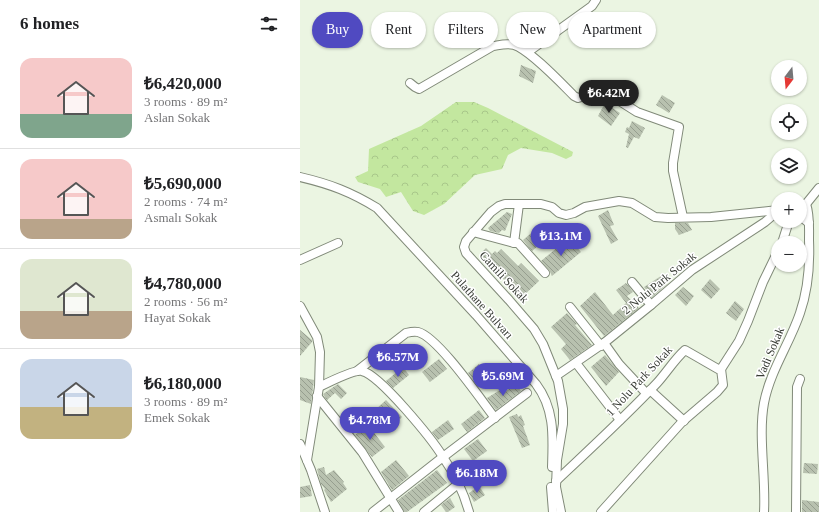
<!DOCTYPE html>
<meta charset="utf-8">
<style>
:root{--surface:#fff;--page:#f2f2f2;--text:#202124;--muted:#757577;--line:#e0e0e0;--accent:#504ac1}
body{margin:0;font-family:"Times New Roman",serif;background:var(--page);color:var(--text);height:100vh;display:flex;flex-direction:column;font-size:15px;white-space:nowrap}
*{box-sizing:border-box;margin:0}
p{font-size:13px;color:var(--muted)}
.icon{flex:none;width:22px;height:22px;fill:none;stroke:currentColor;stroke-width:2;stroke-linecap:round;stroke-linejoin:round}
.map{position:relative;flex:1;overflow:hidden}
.sheet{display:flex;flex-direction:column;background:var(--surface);width:300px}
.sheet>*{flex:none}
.banner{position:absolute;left:12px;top:12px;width:380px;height:36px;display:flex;gap:8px}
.needle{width:26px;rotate:196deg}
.buttons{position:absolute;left:471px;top:60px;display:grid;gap:8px}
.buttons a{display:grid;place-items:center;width:36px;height:36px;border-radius:50%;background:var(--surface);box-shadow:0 1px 3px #0004;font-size:20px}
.price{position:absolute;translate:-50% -34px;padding:0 9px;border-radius:14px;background:var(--accent);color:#fff;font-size:13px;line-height:26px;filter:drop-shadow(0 1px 2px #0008)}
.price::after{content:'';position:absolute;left:50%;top:24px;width:12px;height:9px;margin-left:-6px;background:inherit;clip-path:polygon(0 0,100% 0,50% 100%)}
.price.current{background:#222;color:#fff}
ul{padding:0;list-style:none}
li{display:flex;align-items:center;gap:12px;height:100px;padding:0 20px}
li+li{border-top:1px solid var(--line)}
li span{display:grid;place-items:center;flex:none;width:112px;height:80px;border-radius:12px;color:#555}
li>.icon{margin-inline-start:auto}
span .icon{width:48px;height:48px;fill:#fffc;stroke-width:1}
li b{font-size:17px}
h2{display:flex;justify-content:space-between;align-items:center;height:48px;padding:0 20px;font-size:17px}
.chip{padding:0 14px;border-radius:18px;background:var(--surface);box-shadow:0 1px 3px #0004;font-size:14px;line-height:36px}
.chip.current{background:var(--accent);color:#fff}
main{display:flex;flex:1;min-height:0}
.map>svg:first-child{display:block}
.forest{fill:url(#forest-crowns)}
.building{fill:url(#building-back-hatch)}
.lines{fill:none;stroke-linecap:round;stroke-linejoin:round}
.minor-casing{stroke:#818a79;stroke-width:10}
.minor{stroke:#fff;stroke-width:8}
.labels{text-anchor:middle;stroke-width:3;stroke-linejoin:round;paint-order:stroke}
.street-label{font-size:12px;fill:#373b34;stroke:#fff}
</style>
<main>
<section class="sheet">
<h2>6 homes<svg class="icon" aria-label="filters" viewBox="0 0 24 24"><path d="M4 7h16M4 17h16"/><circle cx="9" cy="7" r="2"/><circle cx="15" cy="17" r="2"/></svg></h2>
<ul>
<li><span style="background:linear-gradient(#f6c9c9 70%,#7fa58c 0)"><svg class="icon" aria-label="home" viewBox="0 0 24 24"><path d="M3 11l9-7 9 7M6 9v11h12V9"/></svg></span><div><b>₺6,420,000</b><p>3 rooms · 89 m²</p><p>Aslan Sokak</p></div></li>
<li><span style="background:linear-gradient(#f6c9c9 75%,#b9a48a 0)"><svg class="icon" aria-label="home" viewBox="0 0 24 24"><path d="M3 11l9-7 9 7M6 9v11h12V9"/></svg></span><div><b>₺5,690,000</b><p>2 rooms · 74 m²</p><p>Asmalı Sokak</p></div></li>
<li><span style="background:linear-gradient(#dfe7d0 65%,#b9a48a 0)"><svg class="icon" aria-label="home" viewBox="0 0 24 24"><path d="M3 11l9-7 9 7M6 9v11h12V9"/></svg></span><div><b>₺4,780,000</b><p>2 rooms · 56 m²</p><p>Hayat Sokak</p></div></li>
<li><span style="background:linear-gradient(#c9d6e8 60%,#c2b280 0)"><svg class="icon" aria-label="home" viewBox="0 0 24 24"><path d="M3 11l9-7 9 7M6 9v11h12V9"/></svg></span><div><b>₺6,180,000</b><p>3 rooms · 89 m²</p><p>Emek Sokak</p></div></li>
</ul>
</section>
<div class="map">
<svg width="519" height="512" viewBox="0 0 519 512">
<defs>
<pattern id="forest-crowns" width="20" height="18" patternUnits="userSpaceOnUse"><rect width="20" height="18" fill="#c3e79f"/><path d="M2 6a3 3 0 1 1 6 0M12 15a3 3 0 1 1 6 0" fill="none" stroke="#a8c78a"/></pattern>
<pattern id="building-back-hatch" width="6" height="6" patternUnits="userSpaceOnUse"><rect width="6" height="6" fill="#b8c1af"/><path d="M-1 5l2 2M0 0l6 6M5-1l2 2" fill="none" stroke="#969e8f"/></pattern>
</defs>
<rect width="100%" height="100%" fill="#ebf5e2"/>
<polygon class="forest" points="156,102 174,102 188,108 273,152 272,156 266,159 252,153 221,148 208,155 202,169 175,175 144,204 124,215 113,211 101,192 86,197 80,189 58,182 55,177 68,171 69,149 121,126"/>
<g class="building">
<polygon points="221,65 236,71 233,83 219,76"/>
<polygon points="362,95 375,103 369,113 356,105"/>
<polygon points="305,103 320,113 311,126 298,116"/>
<polygon points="332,121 345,128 339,139 334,137 328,148 326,147 329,134 325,132 327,127 329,128"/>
<polygon points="308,210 314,225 310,226 318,240 311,244 298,216"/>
<polygon points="207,212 212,214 205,231 202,230 199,233 190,231 188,228"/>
<polygon points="243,223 252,234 232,251 223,240"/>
<polygon points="375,223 388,223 392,230 379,235 375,229"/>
<polygon points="269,238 281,252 252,276 249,270 241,261"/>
<polygon points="186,248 192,254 195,251 197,253 201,249 218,266 221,263 239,281 221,298 180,254"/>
<polygon points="361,276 365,278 367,284 352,297 344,287"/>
<polygon points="410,279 420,289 411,299 401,290"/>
<polygon points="326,283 333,292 327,296 339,308 304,336 280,306 295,292 313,315 326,303 316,290"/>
<polygon points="383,287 394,296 386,306 375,295"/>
<polygon points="435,301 444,309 436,321 426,313"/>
<polygon points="267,313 277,324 275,325 292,345 270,360 261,349 266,344 251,327"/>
<polygon points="0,330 12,340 12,342 0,356"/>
<polygon points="305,355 319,372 306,386 291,367"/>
<polygon points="139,359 147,369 130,382 122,372"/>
<polygon points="179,364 190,378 179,387 168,373"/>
<polygon points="103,367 109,375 93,388 86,381"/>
<polygon points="0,377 14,380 11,404 0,400"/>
<polygon points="38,384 47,393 41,399 35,393 27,400 23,394"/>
<polygon points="216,384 221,391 196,410 187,398 200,390 202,394"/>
<polygon points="86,400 102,417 90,428 75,410"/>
<polygon points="179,410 185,418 167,432 161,424"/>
<polygon points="217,414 218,417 221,415 225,425 223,426 230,445 222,448 209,417"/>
<polygon points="148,420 154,429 138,440 132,432"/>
<polygon points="68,425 85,447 72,457 55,435"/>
<polygon points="178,439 187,451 173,461 164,449"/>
<polygon points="96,460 109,476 92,490 81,472"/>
<polygon points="504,463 518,464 517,474 503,473"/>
<polygon points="24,467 26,475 34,470 44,482 43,483 47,489 31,502 24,490 25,489 21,484 17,469"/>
<polygon points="137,470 147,483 107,512 104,512 98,500"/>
<polygon points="10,485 12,496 0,498 0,487"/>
<polygon points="179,486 185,495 174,502 169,493"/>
<polygon points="150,498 155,507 148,512 146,512 141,505"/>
<polygon points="502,500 519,502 519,512 502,512"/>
</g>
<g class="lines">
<defs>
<g id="minor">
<polyline points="228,52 292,6 296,0"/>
<path d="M110,83L115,87L119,89L193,46C200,45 207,43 214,45C230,50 261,83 274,96L278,98L302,91L307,93L337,112L379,127L373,163V171L383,217"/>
<path d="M0,177C30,184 51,192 77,208L176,315L236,384C255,409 253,437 252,467"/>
<polyline points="500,207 506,204 519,188"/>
<polyline points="500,216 509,223"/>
<polyline points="173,232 214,243 219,204"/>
<polyline points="214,243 218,243 245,273"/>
<polyline points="482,243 489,221"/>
<polyline points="0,260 38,243"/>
<polyline points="332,282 351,305"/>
<polyline points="0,306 17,337 20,352 19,387 7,460"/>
<polyline points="270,307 301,346"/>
<polyline points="304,343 319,364 346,393"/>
<polyline points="276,363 320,420"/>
<path d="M57,371L106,333C110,332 114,331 118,332C138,337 181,400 195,418"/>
<polyline points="256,376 304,343 351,305 392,270 465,222 478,211"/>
<path d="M19,387C27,383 55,369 62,371C80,375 132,439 143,457C154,473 164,493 169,512"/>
<polyline points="350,390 384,421"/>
<polyline points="17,396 62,452 99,512"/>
<polyline points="0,444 11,470 25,512"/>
<path d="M256,481C290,449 325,417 357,383C367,372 374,360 385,350L418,369H421L439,341L448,321L463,282L478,251"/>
<polyline points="251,487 253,512"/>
<polyline points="73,512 143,457 227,393"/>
<polyline points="124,512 158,484"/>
<polyline points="261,512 256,487 257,460 263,424 263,409 258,381 243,344 234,329 209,300 166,253 164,247 166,241 191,212 199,206 205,204 241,204 252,207 259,213 266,215 274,213 285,207 319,201 332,203 355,217 368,218 411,217 478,210"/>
<polyline points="301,512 382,422 417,392 423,385 421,369"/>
<path d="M464,512C466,477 458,436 464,403C470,371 490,343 500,313C508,290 510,264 509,240C509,229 510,215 506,204"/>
<polyline points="496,512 497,387 500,379"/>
</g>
</defs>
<use href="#minor" class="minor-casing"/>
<use href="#minor" class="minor"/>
</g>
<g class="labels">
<g class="street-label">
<text transform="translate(204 277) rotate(47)" y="4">Camili Sokak</text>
<text transform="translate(359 283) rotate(-39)" y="4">2 Nolu Park Sokak</text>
<text transform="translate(182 305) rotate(48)" y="4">Pulathane Bulvarı</text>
<text transform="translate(470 353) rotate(-67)" y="4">Vadi Sokak</text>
<text transform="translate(339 381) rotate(-47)" y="4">1 Nolu Park Sokak</text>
</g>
</g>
</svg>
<div class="buttons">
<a><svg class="needle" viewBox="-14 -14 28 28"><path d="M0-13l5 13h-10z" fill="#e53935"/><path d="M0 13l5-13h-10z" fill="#757577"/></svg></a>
<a><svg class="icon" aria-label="locate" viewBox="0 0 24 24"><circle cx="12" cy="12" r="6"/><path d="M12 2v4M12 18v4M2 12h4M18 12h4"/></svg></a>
<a><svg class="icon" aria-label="layers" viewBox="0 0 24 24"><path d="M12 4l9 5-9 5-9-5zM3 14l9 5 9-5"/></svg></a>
<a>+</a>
<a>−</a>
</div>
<b class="price current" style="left:309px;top:114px">₺6.42M</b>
<b class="price" style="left:261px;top:257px">₺13.1M</b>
<b class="price" style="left:98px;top:378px">₺6.57M</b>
<b class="price" style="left:203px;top:397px">₺5.69M</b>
<b class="price" style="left:70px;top:441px">₺4.78M</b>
<b class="price" style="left:177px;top:494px">₺6.18M</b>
<div class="banner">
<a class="chip current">Buy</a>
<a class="chip">Rent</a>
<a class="chip">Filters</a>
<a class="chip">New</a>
<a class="chip">Apartment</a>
</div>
</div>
</main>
